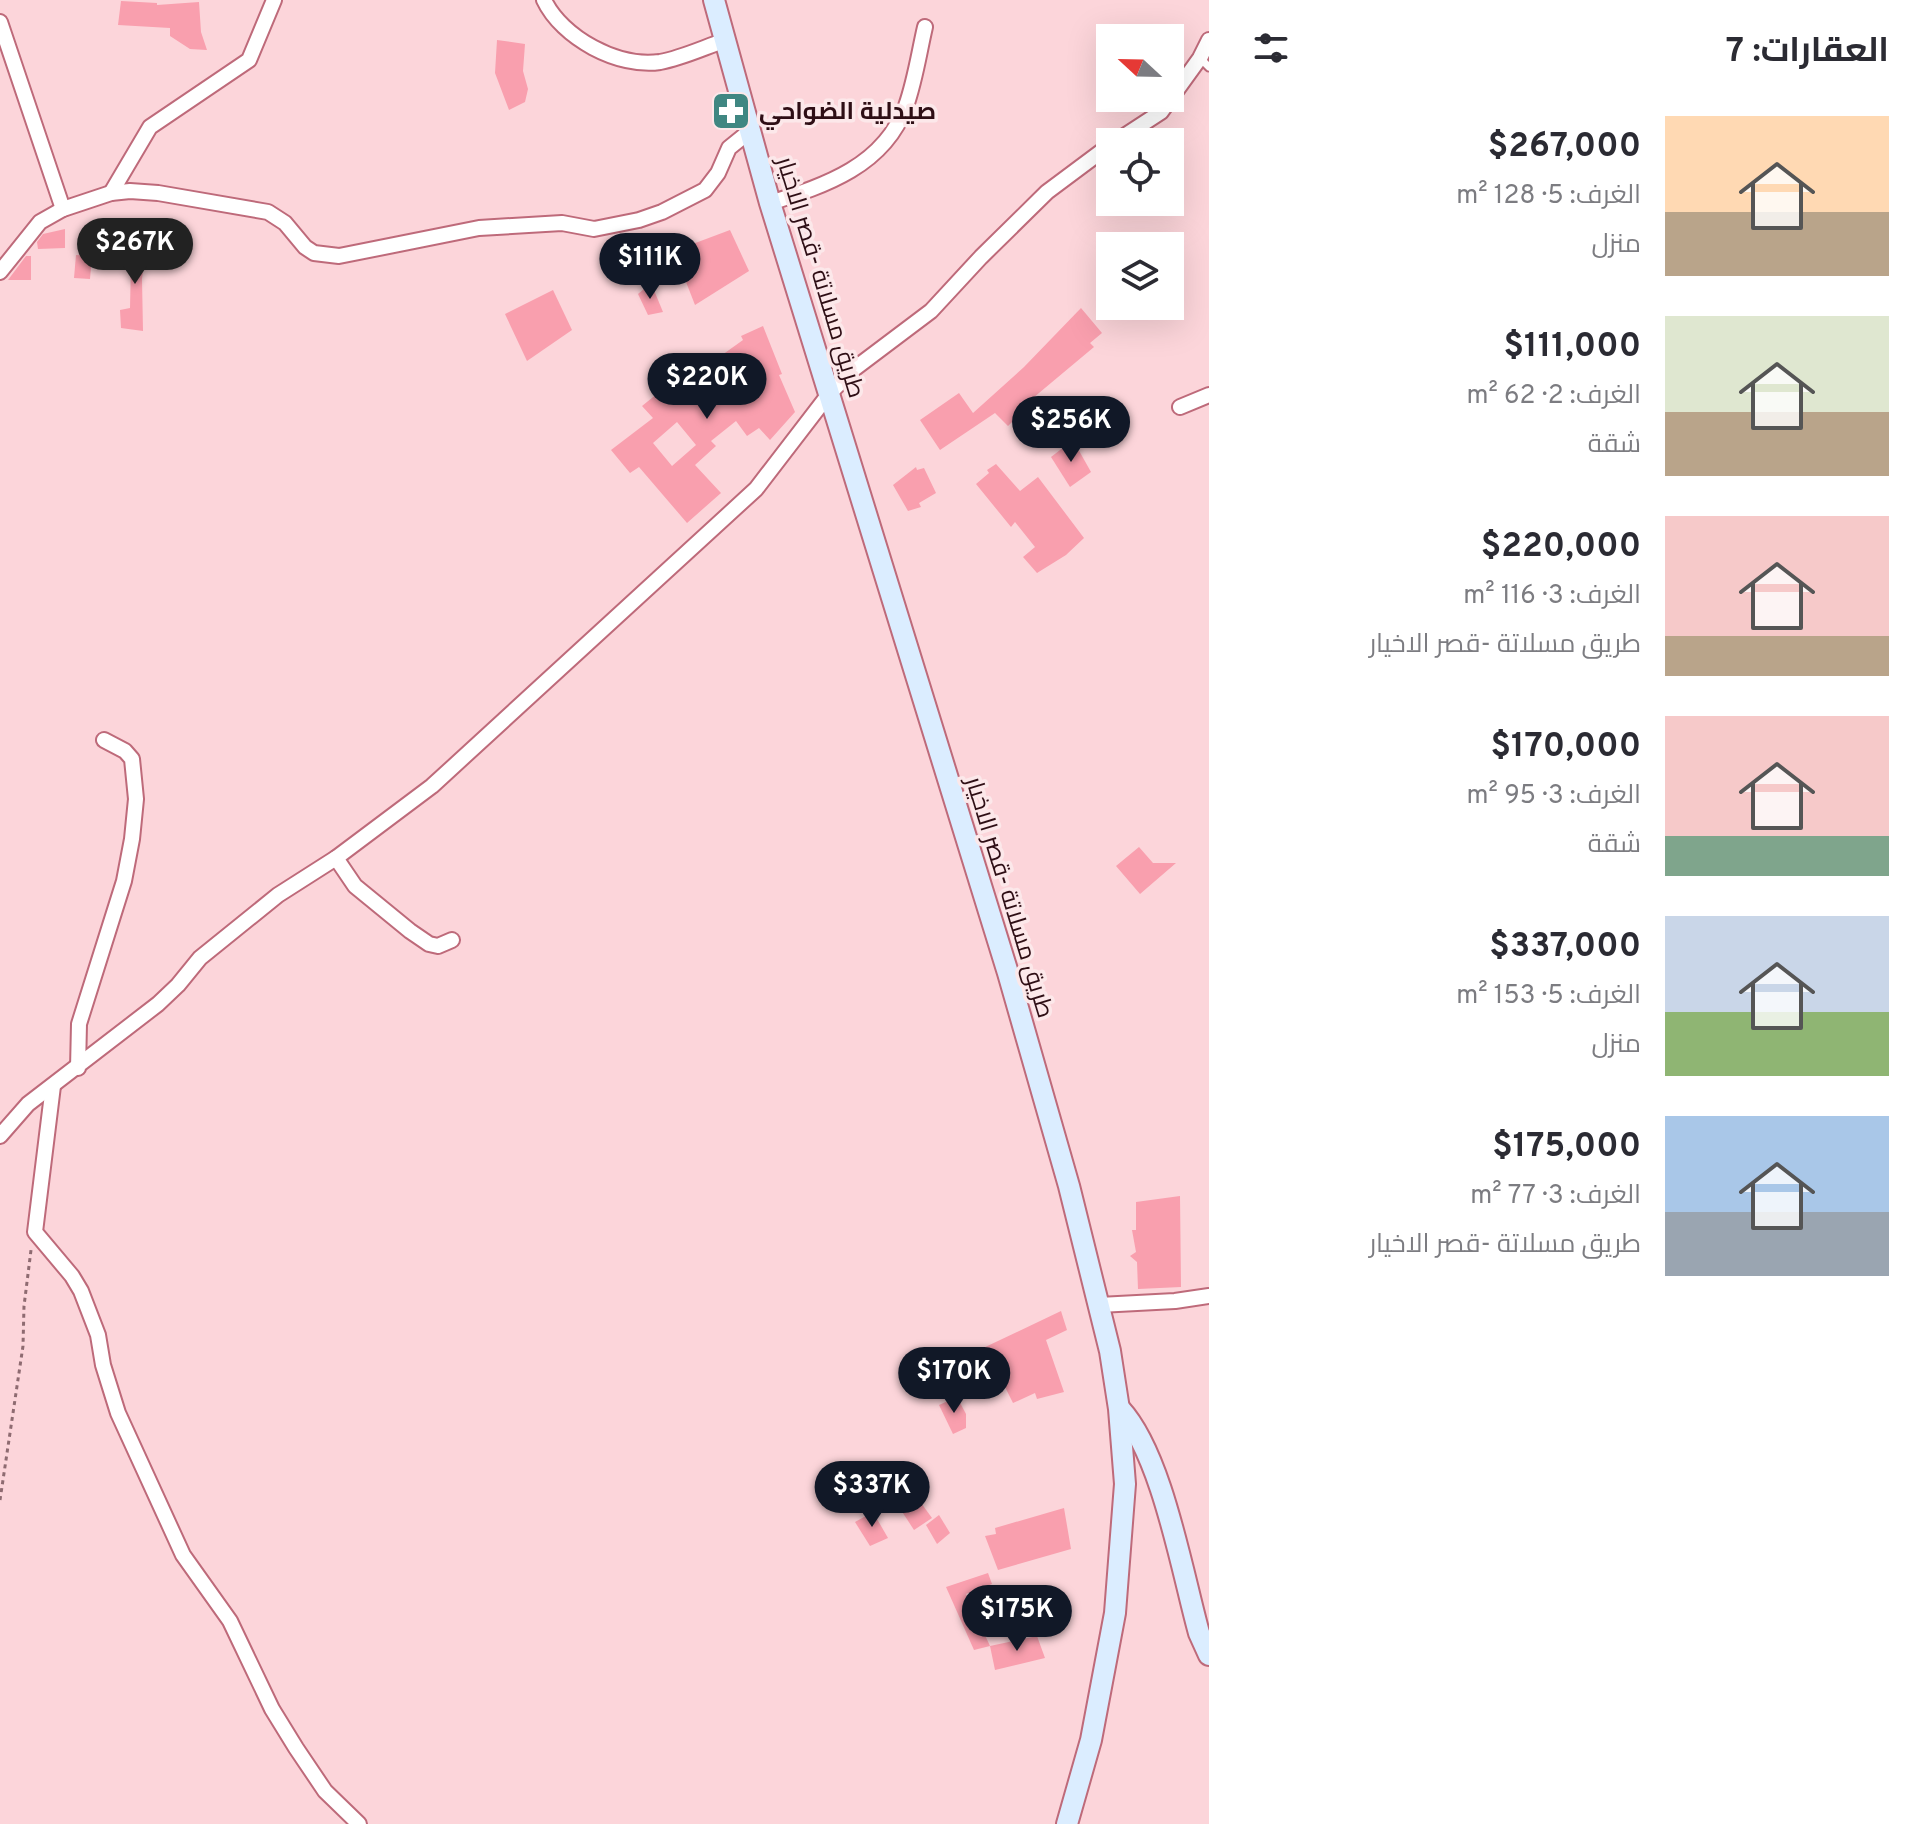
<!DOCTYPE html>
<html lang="ar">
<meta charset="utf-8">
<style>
:root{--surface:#fff;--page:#f2f2f3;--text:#2b2b33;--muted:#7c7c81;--accent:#111827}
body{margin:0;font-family:Overpass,Cairo,sans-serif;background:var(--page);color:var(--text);direction:rtl;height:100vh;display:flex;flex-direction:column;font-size:30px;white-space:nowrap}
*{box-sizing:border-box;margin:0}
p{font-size:26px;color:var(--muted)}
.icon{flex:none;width:44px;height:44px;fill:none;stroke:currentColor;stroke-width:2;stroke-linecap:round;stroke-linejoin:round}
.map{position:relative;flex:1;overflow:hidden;direction:ltr}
.panel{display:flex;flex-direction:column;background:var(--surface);width:720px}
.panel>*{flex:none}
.needle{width:52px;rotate:292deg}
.fabs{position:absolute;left:1096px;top:24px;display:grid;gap:16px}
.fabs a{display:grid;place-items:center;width:88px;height:88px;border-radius:0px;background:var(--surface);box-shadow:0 8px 32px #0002;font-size:40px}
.price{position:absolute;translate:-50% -68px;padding:0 18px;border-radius:28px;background:var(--accent);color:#fff;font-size:26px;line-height:52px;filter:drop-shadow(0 2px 4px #0008)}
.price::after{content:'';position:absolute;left:50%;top:48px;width:24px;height:18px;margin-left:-12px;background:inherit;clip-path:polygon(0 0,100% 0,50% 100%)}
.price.active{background:#222;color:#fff}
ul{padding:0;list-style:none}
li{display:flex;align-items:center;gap:24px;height:200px;padding:0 40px}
li span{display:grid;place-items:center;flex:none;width:224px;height:160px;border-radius:0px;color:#555}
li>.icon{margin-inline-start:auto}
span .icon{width:96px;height:96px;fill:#fffc;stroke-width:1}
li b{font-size:34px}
h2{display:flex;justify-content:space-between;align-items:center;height:96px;padding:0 40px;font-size:34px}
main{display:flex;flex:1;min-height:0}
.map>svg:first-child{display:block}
.building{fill:#f99fae;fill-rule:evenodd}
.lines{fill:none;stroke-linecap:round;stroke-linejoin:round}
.lane-casing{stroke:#be6a7a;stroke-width:11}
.street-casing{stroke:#be6a7a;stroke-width:18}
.secondary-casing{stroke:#be6a7a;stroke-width:24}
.path{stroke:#8e6b71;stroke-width:3;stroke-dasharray:4 4;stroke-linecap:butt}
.lane{stroke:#fff;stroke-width:7}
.street{stroke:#fff;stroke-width:14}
.secondary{stroke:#dbedff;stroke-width:20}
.labels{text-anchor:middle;stroke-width:7;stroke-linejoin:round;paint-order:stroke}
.poi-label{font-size:24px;font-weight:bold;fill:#2e0e15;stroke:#fce8ea;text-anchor:start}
.street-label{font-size:24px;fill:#2e0e15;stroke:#fce8ea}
</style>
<main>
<section class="panel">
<h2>العقارات: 7<svg class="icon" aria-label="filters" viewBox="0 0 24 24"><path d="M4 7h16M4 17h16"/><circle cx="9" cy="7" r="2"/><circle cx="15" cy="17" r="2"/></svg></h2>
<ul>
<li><span style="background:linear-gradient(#ffd9b3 60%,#b9a48a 0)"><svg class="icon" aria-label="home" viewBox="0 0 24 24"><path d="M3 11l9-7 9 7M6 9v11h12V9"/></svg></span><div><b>$267,000</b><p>الغرف: 5 · 128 m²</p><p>منزل</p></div></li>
<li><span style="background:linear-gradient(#dfe7d0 60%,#b9a48a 0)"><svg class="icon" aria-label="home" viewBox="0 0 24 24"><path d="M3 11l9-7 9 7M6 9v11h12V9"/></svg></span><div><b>$111,000</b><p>الغرف: 2 · 62 m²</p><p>شقة</p></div></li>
<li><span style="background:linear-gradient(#f6c9c9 75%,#b9a48a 0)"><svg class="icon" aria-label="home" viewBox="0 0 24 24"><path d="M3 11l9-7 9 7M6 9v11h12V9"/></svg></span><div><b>$220,000</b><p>الغرف: 3 · 116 m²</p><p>طريق مسلاتة -قصر الاخيار</p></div></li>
<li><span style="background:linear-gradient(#f6c9c9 75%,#7fa58c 0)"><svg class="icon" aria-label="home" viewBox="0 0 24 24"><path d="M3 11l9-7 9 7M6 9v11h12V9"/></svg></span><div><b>$170,000</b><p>الغرف: 3 · 95 m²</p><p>شقة</p></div></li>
<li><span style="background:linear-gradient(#c9d6e8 60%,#8fb573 0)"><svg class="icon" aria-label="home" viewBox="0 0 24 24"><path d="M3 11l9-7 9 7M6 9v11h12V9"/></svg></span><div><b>$337,000</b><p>الغرف: 5 · 153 m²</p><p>منزل</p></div></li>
<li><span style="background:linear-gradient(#a9c7e8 60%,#9aa5b1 0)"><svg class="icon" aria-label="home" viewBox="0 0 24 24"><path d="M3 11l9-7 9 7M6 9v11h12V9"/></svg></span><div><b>$175,000</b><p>الغرف: 3 · 77 m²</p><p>طريق مسلاتة -قصر الاخيار</p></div></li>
</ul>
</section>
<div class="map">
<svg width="1209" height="1824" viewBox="0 0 1209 1824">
<rect width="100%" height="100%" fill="#fcd5da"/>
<g class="building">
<polygon points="121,1 157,3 157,5 199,2 201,32 207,50 190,49 170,36 170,28 118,25"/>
<polygon points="497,40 525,44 523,71 528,89 525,102 509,110 495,73"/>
<polygon points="65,229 65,248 38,249 37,242 43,234"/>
<polygon points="730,230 749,271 695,305 674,251"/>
<polygon points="127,238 147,241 142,279 143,331 121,328 120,310 130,308 131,262 126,261"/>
<polygon points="76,255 92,256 90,279 74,278"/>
<polygon points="26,256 31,256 31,280 8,280"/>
<polygon points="651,283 663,312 648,315 638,294"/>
<polygon points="553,290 572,330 527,361 505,314"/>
<polygon points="1081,308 1102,333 1090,343 1094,347 1033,398 1034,400 1008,426 995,413 940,450 920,420 959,393 973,413 1024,367"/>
<path d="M763,326L782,374L779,375L795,412L770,440L759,428L747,436L736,421L711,441L716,446L695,465L721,493L687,523L639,467L630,473L611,450L653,418L642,406L668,385L673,390L743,340L741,336ZM677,422L696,445L672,466L653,443Z"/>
<polygon points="1073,440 1091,472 1070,487 1051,457"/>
<polygon points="996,464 1020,491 1038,477 1084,538 1066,555 1037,573 1023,557 1035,547 1015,522 1011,527 976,484 989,473 987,470"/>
<polygon points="916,467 917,470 924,468 936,493 919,503 921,507 908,511 893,485"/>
<polygon points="1139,847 1153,863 1176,863 1140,894 1116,866"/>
<polygon points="1180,1196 1181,1287 1138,1289 1137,1262 1130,1256 1136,1252 1132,1230 1136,1230 1136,1202"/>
<polygon points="1061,1311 1067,1330 1046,1340 1064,1392 1037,1399 1035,1393 1013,1403 1003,1383 991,1388 986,1375 992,1372 981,1349"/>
<polygon points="957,1397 966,1414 966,1428 953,1434 939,1405"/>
<polygon points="916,1496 932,1518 914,1530 899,1507"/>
<polygon points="1064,1508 1071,1549 998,1570 985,1536 996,1534 995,1528"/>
<polygon points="873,1512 888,1538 870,1546 855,1522"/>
<polygon points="939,1515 950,1533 937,1544 926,1525"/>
<polygon points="988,1573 992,1584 966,1594 990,1646 974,1650 946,1587"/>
<polygon points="1037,1636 1045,1658 995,1670 990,1646"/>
</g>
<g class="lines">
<defs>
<polyline id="lane" points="1200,58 1209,67"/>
<g id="street">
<path d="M544,0C562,38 618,68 660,62C682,58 705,47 726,40"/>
<polyline points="0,22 63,209"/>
<polyline points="1115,142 1161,112 1200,58 1209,40"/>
<polyline points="111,193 150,127 249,60 274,0"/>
<path d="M770,203C826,185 884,166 906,106C915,81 919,53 925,27"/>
<polyline points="0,272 40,222 63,209 111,193 130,191 158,193 268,212 285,223 305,247 314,253 339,256 479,228 562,223 594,229 639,220 662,212 705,190 718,173 729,148 750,131"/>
<polyline points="1180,407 1209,395"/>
<polyline points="336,858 355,886 410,931 429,944 438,946 452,940"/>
<polyline points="78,1068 79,1024 124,881 132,839 136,799 132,759 125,751 104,740"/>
<polyline points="53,1086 35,1232 72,1276 81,1291 98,1335 103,1365 118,1413 183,1555 230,1621 272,1709 296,1748 325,1791 359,1824"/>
<polyline points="0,1136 28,1104 158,1004 178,985 200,958 278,895 336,858 432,786 756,489 829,394 854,369 931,311 981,257 1047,192 1110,145"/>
<polyline points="1099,1305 1175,1301 1209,1296"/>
</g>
<g id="secondary">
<polyline points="714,0 770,203 1008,973 1069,1186 1110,1351 1119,1409 1125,1484 1115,1613 1091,1740 1067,1824"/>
<path d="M1120,1409C1162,1454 1182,1572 1199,1633L1209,1655"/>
</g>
</defs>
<use href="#lane" class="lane-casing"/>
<use href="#street" class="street-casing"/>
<use href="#secondary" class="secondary-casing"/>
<polyline class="path" points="0,1500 23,1346 24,1306 31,1250"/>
<use href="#lane" class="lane"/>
<use href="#street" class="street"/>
<use href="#secondary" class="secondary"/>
</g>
<defs>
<symbol id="pharmacy-square" viewBox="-11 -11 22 22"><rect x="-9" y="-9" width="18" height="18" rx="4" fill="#408782" stroke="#fce8ea"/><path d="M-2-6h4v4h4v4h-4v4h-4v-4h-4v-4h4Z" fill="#fff"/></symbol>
</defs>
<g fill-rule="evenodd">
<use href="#pharmacy-square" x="709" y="89" width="44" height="44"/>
</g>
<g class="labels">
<g class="poi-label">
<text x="759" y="119">صيدلية الضواحي</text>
</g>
<g class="street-label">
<text transform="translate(821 277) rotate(73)" y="8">طريق مسلاتة -قصر الاخيار</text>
<text transform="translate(1010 897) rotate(73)" y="8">طريق مسلاتة -قصر الاخيار</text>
</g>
</g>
</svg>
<div class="fabs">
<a><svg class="needle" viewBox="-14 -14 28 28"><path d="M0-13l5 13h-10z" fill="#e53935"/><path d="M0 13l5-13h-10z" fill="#7c7c81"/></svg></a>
<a><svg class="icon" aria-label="locate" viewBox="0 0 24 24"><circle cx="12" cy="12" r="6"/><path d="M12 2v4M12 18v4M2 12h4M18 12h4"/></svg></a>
<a><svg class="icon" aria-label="layers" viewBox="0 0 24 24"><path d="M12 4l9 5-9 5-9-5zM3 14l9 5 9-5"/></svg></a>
</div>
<b class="price active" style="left:135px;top:286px">$267K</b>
<b class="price" style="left:650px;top:301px">$111K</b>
<b class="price" style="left:707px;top:421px">$220K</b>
<b class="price" style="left:1071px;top:464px">$256K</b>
<b class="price" style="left:954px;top:1415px">$170K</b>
<b class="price" style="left:872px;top:1529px">$337K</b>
<b class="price" style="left:1017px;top:1653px">$175K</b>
</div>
</main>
